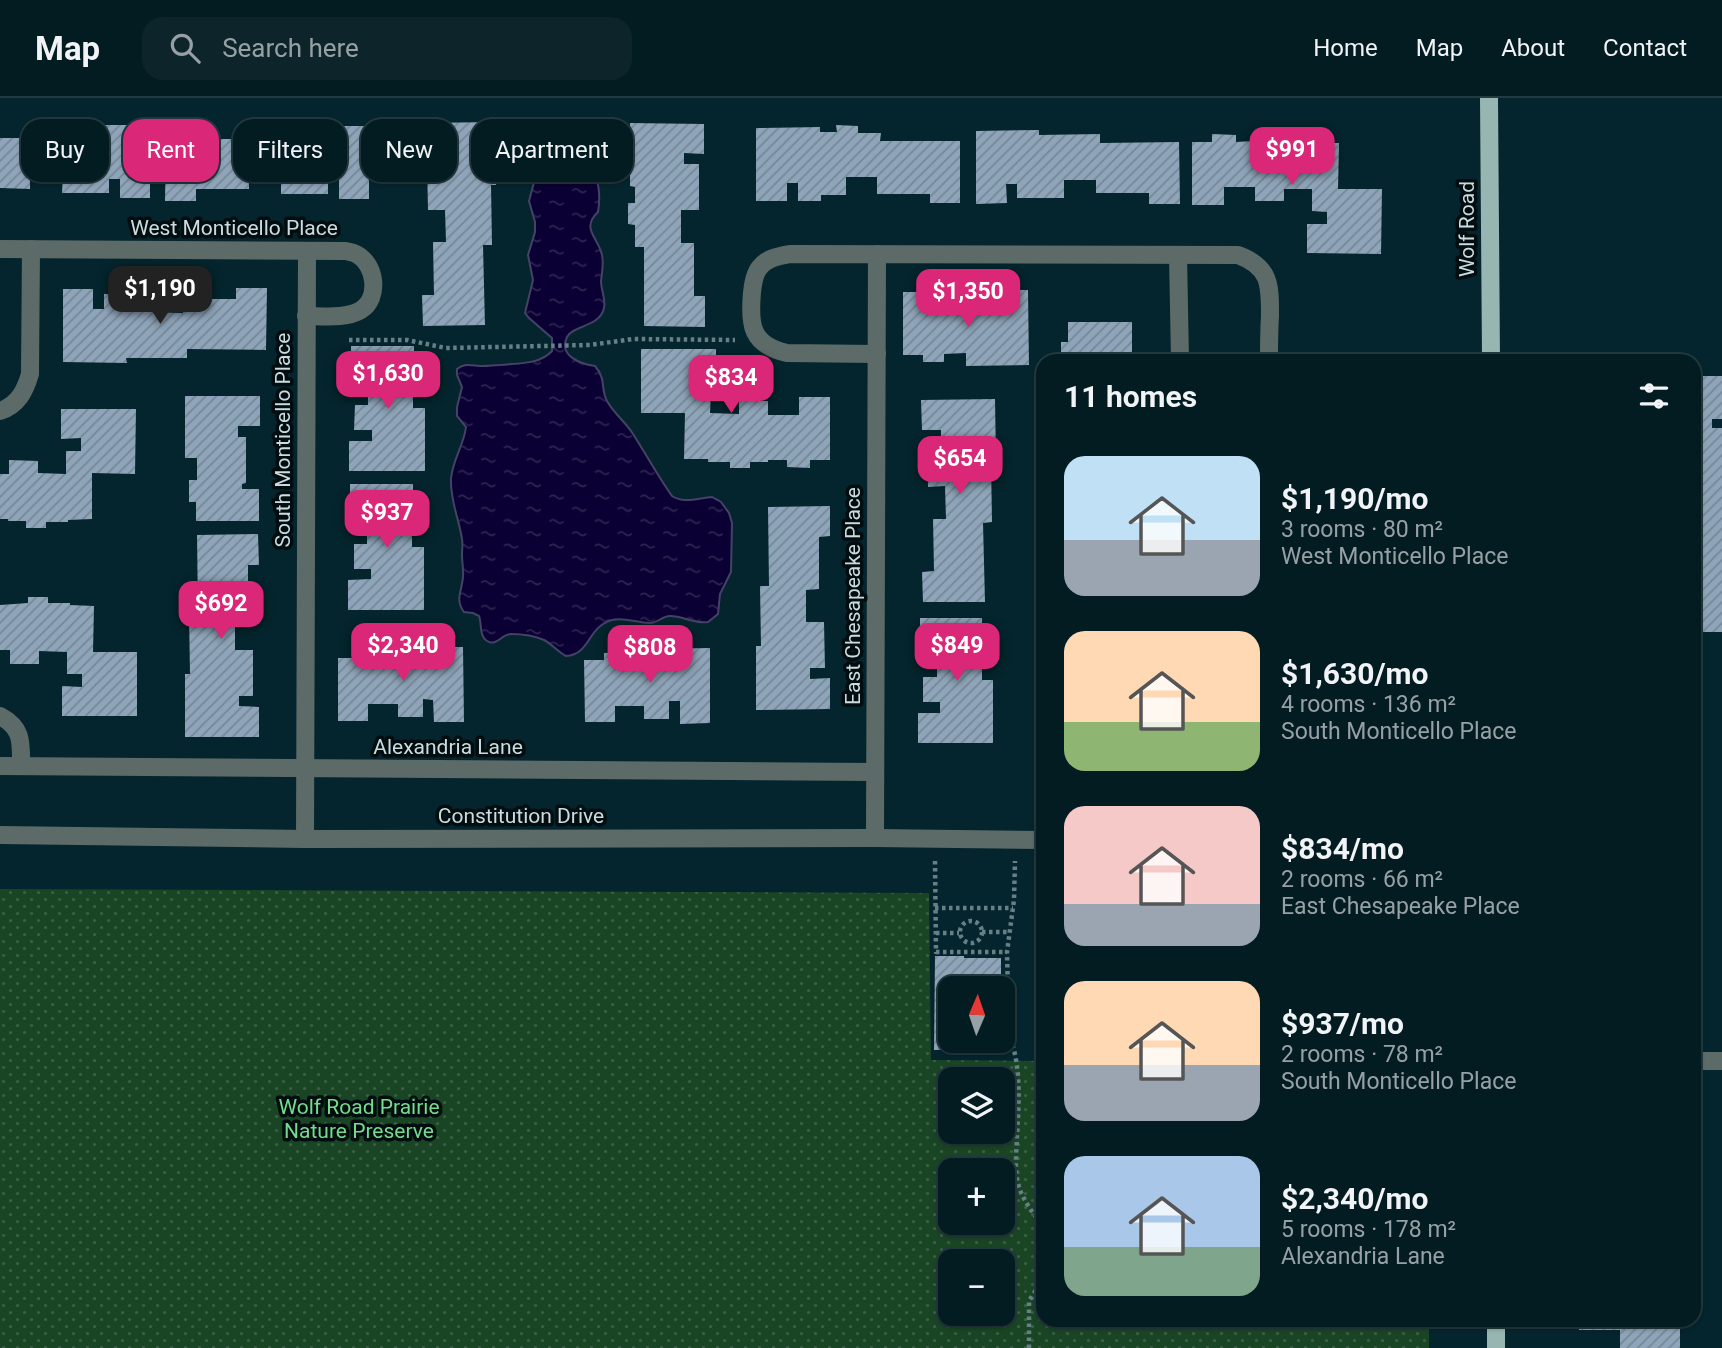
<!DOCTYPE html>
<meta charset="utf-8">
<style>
:root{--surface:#031c22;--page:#0d252a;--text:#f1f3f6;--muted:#97a1a5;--line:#243a40;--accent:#db2777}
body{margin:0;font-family:Roboto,sans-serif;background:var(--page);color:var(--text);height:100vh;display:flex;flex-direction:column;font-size:26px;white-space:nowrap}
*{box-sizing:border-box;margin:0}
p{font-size:23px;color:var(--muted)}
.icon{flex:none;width:38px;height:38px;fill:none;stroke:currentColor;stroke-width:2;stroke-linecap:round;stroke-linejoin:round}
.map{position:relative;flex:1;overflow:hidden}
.details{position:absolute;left:1036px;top:256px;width:665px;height:973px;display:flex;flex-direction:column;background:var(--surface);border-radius:21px;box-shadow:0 2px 5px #0004,0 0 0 2px var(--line)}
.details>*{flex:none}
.banner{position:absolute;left:21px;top:21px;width:665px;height:63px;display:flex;gap:14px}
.needle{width:46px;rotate:2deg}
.controls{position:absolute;left:938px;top:878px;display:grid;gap:14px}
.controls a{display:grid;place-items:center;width:77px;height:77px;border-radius:14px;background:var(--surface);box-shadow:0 2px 5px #0004,0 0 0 2px var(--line);font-size:35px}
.price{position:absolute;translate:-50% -60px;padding:0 16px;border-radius:14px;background:var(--accent);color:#fff;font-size:23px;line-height:46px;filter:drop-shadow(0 2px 4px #0008)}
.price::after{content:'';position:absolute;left:50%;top:42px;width:21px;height:16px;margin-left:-10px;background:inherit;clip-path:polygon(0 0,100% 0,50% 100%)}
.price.current{background:#222;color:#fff}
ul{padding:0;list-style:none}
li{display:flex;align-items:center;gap:21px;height:175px;padding:0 28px}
li span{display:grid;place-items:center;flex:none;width:196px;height:140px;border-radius:21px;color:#555}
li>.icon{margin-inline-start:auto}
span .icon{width:84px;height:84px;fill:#fffc;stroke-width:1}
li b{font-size:30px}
h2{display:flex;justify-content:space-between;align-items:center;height:84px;padding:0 28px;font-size:30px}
.tag{padding:0 24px;border-radius:21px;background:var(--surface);box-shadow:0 2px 5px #0004,0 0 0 2px var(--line);font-size:24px;line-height:63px}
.tag.current{background:var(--accent);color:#fff}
header{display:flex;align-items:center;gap:42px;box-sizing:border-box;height:98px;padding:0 35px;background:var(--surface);border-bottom:2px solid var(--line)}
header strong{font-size:33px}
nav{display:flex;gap:38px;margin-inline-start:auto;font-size:24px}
.search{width:490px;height:63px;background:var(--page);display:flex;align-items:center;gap:18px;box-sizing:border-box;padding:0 24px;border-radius:21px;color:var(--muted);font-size:26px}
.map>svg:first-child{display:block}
.park{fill:url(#park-dots);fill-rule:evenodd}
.water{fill:url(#water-ripples);stroke:#454267;stroke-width:2}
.building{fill:url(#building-hatch)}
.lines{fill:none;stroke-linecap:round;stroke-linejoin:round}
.path{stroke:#668086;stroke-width:4.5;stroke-dasharray:3.5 3.5;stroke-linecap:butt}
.minor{stroke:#5d6b68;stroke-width:18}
.major{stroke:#98b6b1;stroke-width:18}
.labels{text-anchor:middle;stroke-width:7;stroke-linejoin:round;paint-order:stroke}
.street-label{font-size:21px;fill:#cbdce1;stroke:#020d10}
.park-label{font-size:21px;fill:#75dc8d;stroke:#020d10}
</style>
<header>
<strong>Map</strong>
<div class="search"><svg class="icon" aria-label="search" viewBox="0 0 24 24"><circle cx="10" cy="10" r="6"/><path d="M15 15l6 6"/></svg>Search here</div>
<nav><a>Home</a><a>Map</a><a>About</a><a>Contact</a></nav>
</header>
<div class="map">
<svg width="1722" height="1250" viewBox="0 0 1722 1250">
<defs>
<pattern id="park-dots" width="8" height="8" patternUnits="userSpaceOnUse" patternTransform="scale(1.75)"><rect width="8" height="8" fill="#1a4525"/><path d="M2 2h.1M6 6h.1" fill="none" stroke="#3a5f44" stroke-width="1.8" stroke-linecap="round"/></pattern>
<pattern id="water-ripples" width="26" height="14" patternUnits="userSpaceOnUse" patternTransform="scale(1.75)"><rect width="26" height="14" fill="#0b0033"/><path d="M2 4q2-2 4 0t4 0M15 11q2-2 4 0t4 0" fill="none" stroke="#2d2550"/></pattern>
<pattern id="building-hatch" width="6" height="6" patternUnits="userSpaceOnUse" patternTransform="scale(1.75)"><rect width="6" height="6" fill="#8ea4b9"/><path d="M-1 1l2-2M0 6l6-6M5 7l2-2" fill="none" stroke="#768796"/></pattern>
</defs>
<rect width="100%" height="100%" fill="#04252d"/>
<path class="park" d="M0,791L929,795L931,962L1043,963V1222H1429V1250H0ZM950,982H1003V1034H950ZM950,1073H1003V1125H950ZM950,1164H1003V1216H950Z"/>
<path class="water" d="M553,26C576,26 583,28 596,47C593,53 589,62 590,69C592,74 595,75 596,79C600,91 600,102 598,114C580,131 599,140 602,157C604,166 602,174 601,183C601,192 606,201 604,210C600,229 573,227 567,239C558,258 581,266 595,268C607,282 600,290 607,303C613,314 624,323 631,333C645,354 657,377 672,398C684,406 698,400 712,399L721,404L729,415L732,425L731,474L720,496L718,516L708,524C693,526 684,518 670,518C662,518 658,525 650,525C637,525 625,519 612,522C587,529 591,556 566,558C558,554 552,546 544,542C535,538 521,536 511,536C502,536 496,549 487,543C479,538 482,526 479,518L473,515L464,514C453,500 465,489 463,473C463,468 462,463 462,457C462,451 463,446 462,441C459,421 450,402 451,381C452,363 464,347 466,329L457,318V309L462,289L457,277V271C466,264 473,268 483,268C489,268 494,267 500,267C518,265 539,267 552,253V240L529,220L525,215L533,182L528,157L535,134V124L529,103L536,77L535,41L539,33Z"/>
<g class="building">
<polygon points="495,24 496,87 491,87 492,147 483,147 485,227 423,228 422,197 434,197 433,144 446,144 445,112 428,112 427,66 441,65 441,55 421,55 421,25"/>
<polygon points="630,25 704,26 704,56 684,55 684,66 699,66 699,112 681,112 681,145 694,145 694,198 705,198 705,229 644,228 644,149 635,149 635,127 628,126 628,105 635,105 635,89 630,88"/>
<polygon points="86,27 150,27 150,100 120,100 120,81 109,81 109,95 62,95 63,77 30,77 30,91 0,90 0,40 26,40 26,32 87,32"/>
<polygon points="836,27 858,28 858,35 881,35 880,43 960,43 960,105 930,105 930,96 877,96 877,79 846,79 846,97 821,97 821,103 798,103 798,85 787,85 787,103 756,103 756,30 820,29 820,34 837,34"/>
<polygon points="305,28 369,28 369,101 339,101 339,82 328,82 328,96 281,96 281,78 249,78 249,91 196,91 196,103 165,103 166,41 245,41 245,32 306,33"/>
<polygon points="1039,32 1039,37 1100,36 1100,45 1179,44 1180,106 1149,106 1149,95 1096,95 1096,82 1064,82 1064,100 1017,100 1017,86 1006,86 1007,105 976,106 976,33"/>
<polygon points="1212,36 1236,37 1236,44 1273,42 1273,36 1292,36 1292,42 1315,42 1315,45 1339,45 1338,91 1382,91 1381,156 1307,155 1307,126 1327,126 1327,114 1312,113 1312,91 1284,91 1284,103 1255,103 1255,89 1224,89 1224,107 1192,107 1192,44 1212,44"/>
<polygon points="236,190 267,190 266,252 187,251 187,260 126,260 127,265 63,264 63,191 93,191 93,211 104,211 104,196 151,197 150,214 183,215 183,201 236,201"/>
<polygon points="998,192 1028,192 1029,267 966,268 966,255 944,256 944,264 923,264 923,257 903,257 903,194 933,194 933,211 962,210 963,197 987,197 988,214 998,214"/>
<polygon points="1068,224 1132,224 1132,255 1114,256 1114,262 1061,262 1061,244 1068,244"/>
<polygon points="351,248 414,248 414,267 421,267 421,289 413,289 413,310 425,310 425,373 349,373 349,343 372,343 372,332 354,332 355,307 368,307 368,278 351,278"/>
<polygon points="641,251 716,251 716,281 696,280 696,293 711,293 710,315 739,316 739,303 768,303 768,317 799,317 799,299 830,299 830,362 810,362 810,370 787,369 787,362 768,362 768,364 750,364 750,370 730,370 730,364 708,364 708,361 684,361 685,315 641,315"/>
<polygon points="1694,278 1722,278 1722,321 1712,321 1712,330 1722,330 1722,534 1694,534 1694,332 1701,332 1701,319 1694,319"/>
<polygon points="185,298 260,298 260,328 238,328 238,339 246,339 246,385 242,386 242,391 259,391 259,423 196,423 196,404 189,404 189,382 197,382 197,360 185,360"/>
<polygon points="995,301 996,364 991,364 992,424 983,425 985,504 923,504 922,474 934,473 933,421 946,421 945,388 928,389 927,342 941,342 941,332 922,332 921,302"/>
<polygon points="61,311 136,311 135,376 92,375 92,421 68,422 68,424 46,424 46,430 26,430 26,423 8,423 8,421 0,421 0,376 9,376 9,362 38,363 38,375 66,376 66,353 81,353 81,340 61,341"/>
<polygon points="350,386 413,386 413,406 420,406 420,428 412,427 412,449 424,449 424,512 348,512 348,482 371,481 371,471 354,471 354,446 367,446 367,417 350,416"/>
<polygon points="830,408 830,438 819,439 819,491 806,492 806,524 824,524 825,570 810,570 810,581 830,580 830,611 756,612 756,548 761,548 760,488 769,488 768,409"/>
<polygon points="258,436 259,467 248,467 248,519 235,520 235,552 253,552 253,598 239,598 239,608 259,609 259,639 185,639 185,576 190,576 189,516 198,516 197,437"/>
<polygon points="28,499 48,499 48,505 70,505 70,507 94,508 93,554 137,554 137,618 62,618 62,588 82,589 82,576 67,576 67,554 39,553 39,566 10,566 10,552 0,552 0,507 28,505"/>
<polygon points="920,520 982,520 982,539 990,539 990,561 982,561 982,582 993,582 993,645 918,645 918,615 940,615 940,604 923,604 923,579 937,579 937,550 920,550"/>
<polygon points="401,549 463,549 464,624 434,624 433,602 423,601 423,619 398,619 398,606 368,606 368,623 338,623 338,560 357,560 357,553 379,553 379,561 401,561"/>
<polygon points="710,550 710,625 680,626 680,603 669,603 669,621 644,621 644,608 615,608 615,624 585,624 584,562 604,562 604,555 625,554 625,563 647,562 647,551"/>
<polygon points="935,858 964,858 964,860 1001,860 1001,886 992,886 992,891 950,891 950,943 984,943 984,946 979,946 979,952 934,952"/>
<polygon points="1579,1222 1680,1222 1680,1250 1620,1250 1620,1232 1579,1232"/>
</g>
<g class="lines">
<g class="path">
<polyline points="349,242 407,242 446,250 590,247 633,241 735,242"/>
<polyline points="935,763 936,854 1007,854"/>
<polyline points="935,810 1013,810"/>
<circle cx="971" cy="834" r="11"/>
<polyline points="982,834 1010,834"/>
<polyline points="936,835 959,835"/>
<polyline points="1003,918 1008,896 1007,854 1014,802 1015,763"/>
<path d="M1003,938L1011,942C1021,971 1019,1005 1017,1035C1017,1051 1014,1070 1018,1085C1021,1100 1033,1115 1043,1128V1131"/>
<polyline points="1029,1250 1029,1203 1043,1180"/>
</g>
<g class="minor">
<path d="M0,151L346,153C349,154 353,154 356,156C376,166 380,200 361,212C346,221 323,218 306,218"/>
<polyline points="1178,157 1180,262"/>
<path d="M877,256L787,255C774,252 761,247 755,234C749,222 750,180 760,169C767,160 779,158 790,156L1238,157C1271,169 1270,188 1270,218C1269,233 1269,248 1269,262"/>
<path d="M0,313C18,307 25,293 30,276L31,151"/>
<path d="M0,618C23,630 21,645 21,668"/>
<polyline points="0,668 874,674"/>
<polyline points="0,737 305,741 875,740 1043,742"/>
<polyline points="875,740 877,156"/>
<polyline points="305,741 307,153"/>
<polyline points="1694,963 1722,963"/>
</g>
<g class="major">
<polyline points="1489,0 1491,262"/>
<polyline points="1496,1222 1496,1250"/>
</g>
</g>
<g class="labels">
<g class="street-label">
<text x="234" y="137">West Monticello Place</text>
<text transform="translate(1467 131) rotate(-90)" y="7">Wolf Road</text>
<text transform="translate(283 342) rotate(-90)" y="7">South Monticello Place</text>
<text transform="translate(853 498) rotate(-90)" y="7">East Chesapeake Place</text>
<text x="448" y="656">Alexandria Lane</text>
<text x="521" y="725">Constitution Drive</text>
</g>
<g class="park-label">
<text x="359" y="1016">Wolf Road Prairie<tspan x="359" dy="24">Nature Preserve</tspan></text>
</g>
</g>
</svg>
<div class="controls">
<a><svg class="needle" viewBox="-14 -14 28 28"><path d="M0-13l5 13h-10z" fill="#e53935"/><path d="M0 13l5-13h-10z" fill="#97a1a5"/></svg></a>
<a><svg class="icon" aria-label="layers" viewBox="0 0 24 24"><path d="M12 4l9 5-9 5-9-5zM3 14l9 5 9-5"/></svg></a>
<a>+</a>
<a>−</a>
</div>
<b class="price" style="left:1292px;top:89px">$991</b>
<b class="price current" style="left:160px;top:228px">$1,190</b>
<b class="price" style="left:968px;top:231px">$1,350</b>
<b class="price" style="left:388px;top:313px">$1,630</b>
<b class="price" style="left:731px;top:317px">$834</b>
<b class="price" style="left:960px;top:398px">$654</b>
<b class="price" style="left:387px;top:452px">$937</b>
<b class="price" style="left:221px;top:543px">$692</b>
<b class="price" style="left:403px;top:585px">$2,340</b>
<b class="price" style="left:957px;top:585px">$849</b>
<b class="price" style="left:650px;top:587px">$808</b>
<div class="banner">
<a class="tag">Buy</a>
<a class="tag current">Rent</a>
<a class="tag">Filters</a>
<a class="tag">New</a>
<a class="tag">Apartment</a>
</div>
<section class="details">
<h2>11 homes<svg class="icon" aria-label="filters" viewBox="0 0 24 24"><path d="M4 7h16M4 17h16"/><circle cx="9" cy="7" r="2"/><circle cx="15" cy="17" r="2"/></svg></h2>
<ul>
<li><span style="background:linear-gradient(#bfe0f5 60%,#9aa5b1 0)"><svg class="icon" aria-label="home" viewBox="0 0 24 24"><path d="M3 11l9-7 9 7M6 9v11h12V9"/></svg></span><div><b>$1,190/mo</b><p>3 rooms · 80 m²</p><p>West Monticello Place</p></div></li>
<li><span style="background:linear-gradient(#ffd9b3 65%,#8fb573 0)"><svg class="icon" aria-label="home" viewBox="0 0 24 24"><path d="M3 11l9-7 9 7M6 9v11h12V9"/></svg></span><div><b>$1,630/mo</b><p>4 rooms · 136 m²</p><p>South Monticello Place</p></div></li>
<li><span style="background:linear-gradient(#f6c9c9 70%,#9aa5b1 0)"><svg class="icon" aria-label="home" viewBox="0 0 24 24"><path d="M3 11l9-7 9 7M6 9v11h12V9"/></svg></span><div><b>$834/mo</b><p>2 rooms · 66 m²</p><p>East Chesapeake Place</p></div></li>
<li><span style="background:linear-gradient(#ffd9b3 60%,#9aa5b1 0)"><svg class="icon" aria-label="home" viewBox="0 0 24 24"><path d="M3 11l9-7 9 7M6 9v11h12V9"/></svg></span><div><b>$937/mo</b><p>2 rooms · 78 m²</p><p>South Monticello Place</p></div></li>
<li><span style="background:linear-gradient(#a9c7e8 65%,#7fa58c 0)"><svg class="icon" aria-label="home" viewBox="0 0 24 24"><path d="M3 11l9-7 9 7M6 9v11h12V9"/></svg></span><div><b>$2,340/mo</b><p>5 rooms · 178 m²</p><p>Alexandria Lane</p></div></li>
</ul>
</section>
</div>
